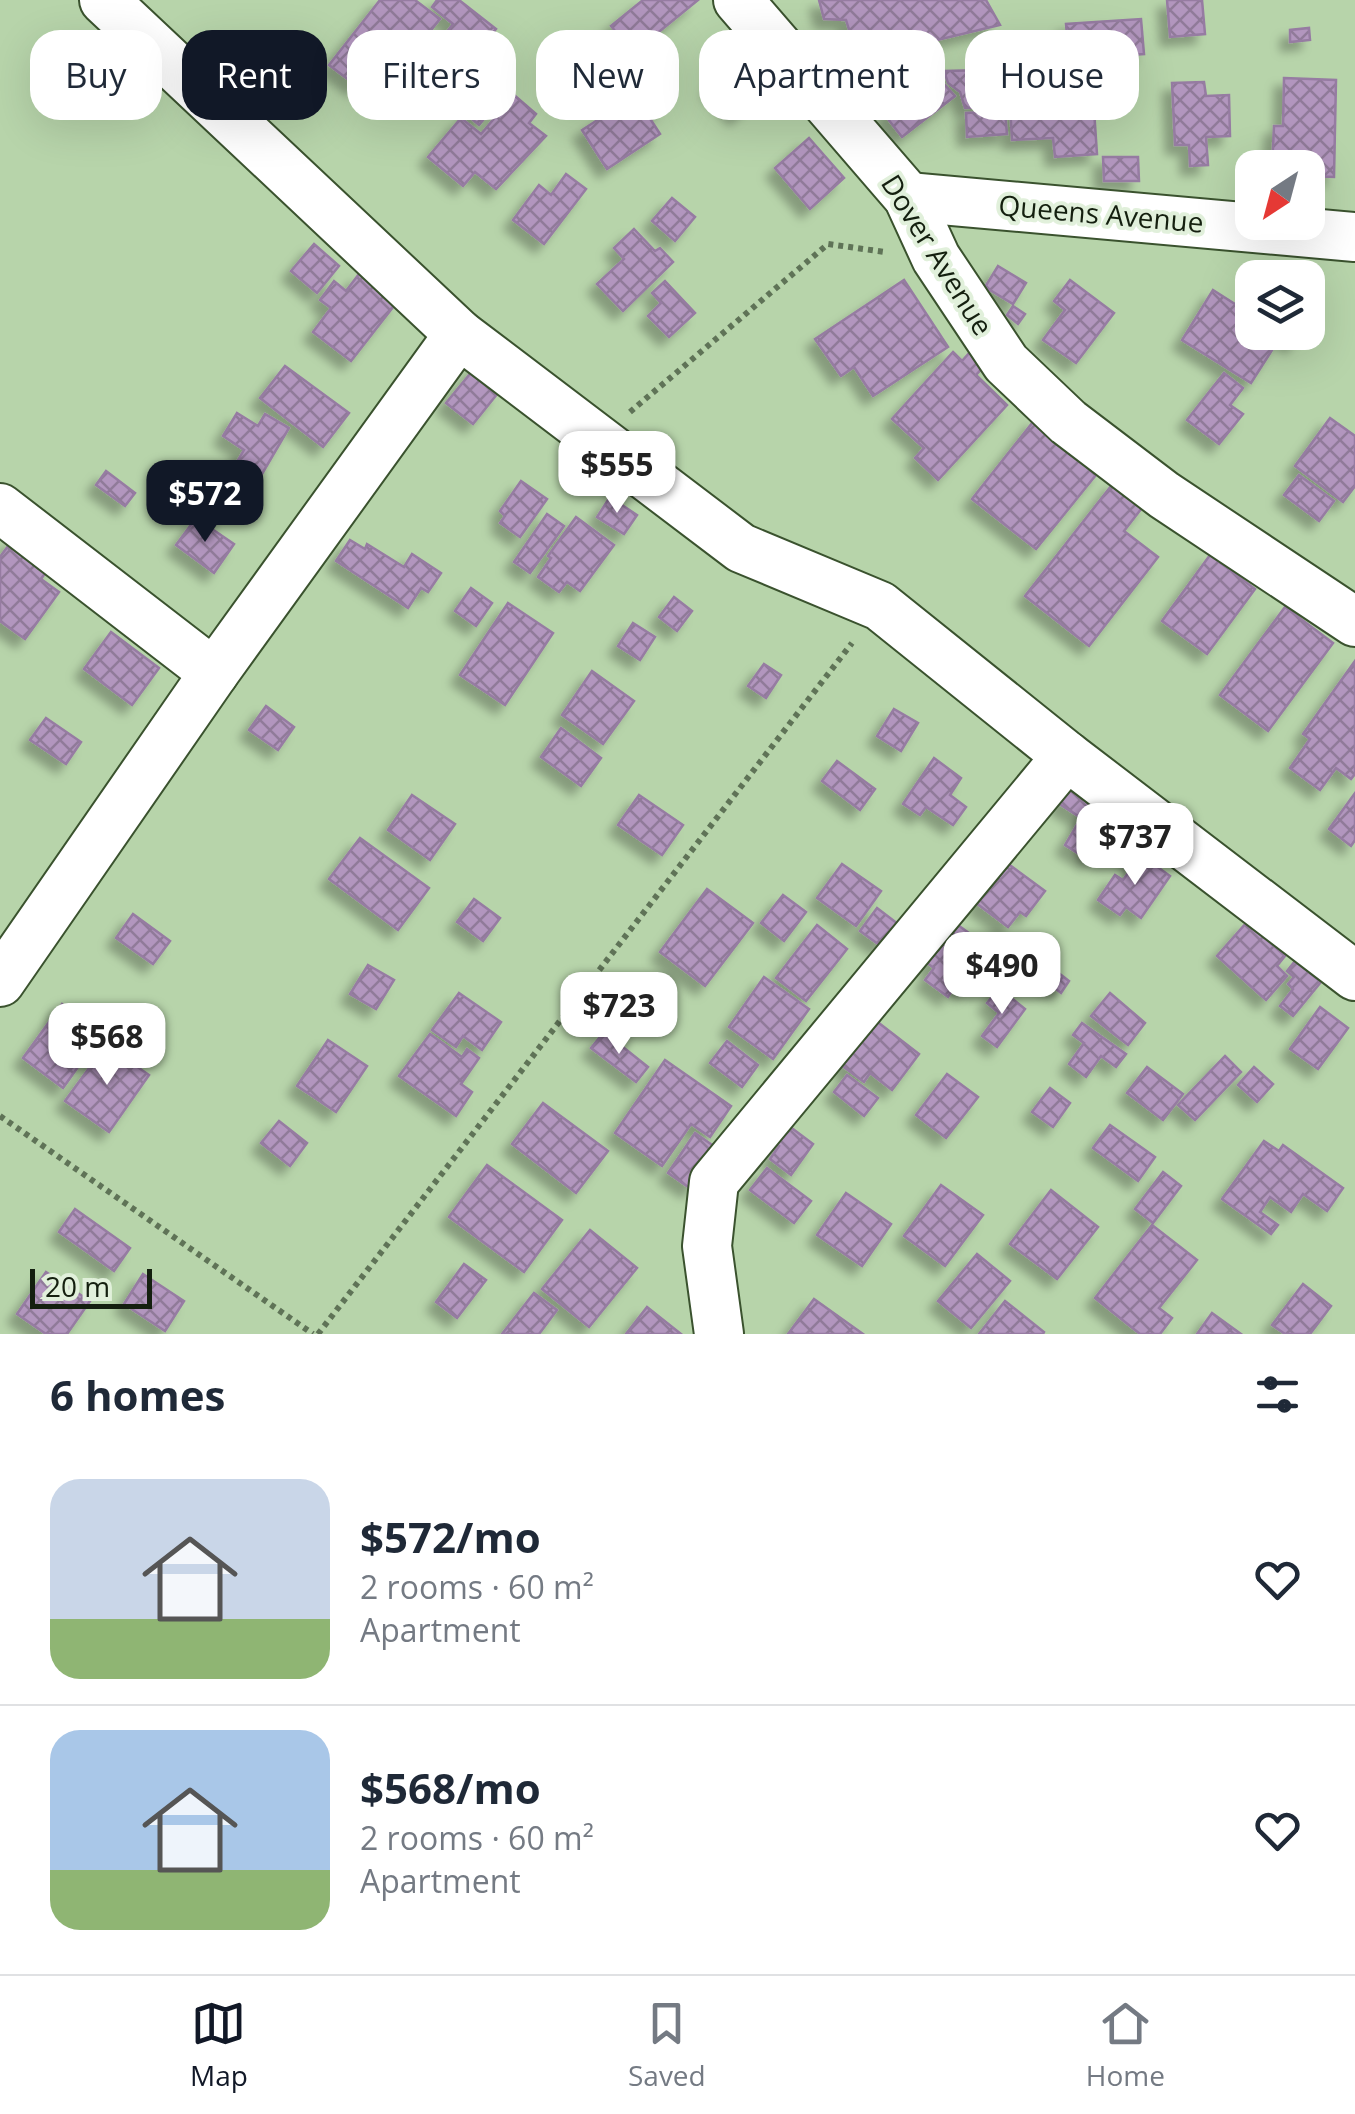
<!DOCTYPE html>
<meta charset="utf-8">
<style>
:root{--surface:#fff;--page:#f6f6f7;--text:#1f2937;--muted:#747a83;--line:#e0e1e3;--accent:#111827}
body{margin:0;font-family:"Open Sans",sans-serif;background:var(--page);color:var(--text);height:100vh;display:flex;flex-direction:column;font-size:38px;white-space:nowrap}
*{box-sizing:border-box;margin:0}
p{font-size:32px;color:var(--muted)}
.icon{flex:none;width:55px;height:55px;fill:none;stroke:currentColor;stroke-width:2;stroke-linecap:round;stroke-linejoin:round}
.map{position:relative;height:1334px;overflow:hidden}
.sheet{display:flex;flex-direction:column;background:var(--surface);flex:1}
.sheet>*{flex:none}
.banner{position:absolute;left:30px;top:30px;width:1295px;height:90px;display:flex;gap:20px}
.needle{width:65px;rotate:216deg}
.fabs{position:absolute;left:1235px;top:150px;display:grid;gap:20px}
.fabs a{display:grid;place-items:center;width:90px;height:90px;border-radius:20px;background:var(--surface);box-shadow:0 10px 40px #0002;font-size:50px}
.scale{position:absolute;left:30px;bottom:25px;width:122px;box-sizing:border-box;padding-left:10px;border:5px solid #141f0f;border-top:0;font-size:28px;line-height:35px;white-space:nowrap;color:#141f0f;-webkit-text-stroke:8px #e1f0db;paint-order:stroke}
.price{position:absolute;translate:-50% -85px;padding:0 22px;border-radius:20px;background:#fff;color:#222;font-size:32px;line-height:65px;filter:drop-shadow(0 2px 5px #0008)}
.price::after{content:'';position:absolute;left:50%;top:60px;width:30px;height:22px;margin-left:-15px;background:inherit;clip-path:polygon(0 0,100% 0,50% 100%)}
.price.on{background:var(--accent);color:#fff}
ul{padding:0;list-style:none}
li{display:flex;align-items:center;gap:30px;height:250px;padding:0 50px}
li+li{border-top:2px solid var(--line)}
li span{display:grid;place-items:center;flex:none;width:280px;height:200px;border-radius:30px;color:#555}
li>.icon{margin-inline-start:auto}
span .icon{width:120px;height:120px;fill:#fffc;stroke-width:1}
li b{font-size:42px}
h2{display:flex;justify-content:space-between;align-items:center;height:120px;padding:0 50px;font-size:42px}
.tag{padding:0 35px;border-radius:30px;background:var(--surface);box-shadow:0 10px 40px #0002;font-size:35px;line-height:90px}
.tag.on{background:var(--accent);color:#fff}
.menu{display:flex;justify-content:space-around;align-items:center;height:140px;border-top:2px solid var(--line);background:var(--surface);font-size:28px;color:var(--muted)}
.menu a{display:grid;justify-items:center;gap:5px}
.menu .on{color:var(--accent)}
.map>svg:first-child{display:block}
.building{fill:url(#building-cross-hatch);stroke:#967ba2;stroke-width:2.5;filter:url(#shadow)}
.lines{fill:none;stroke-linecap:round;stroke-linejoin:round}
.minor-casing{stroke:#3a522e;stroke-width:52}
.path{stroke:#5f7357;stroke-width:6;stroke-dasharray:5 5;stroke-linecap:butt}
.minor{stroke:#fff;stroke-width:48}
.labels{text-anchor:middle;stroke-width:8;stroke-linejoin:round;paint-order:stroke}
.street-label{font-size:28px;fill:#141f0f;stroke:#e1f0db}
</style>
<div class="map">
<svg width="1355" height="1334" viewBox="0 0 1355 1334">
<defs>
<pattern id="building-cross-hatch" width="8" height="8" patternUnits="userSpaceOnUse" patternTransform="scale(2.5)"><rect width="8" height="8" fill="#b296be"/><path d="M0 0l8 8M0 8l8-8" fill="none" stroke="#907a99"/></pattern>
<filter id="shadow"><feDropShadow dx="-9" dy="9" stdDeviation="5" flood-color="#0004"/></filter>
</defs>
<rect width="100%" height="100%" fill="#b7d4aa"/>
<g class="building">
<polygon points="380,0 415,0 440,19 390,81 373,67 358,87 329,65"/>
<polygon points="437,0 459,0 496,29 438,102 410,79 453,24 432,7"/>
<polygon points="643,0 698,0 633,53 611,26"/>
<polygon points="819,0 986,0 1000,25 858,59 846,20 824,19"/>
<polygon points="1167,0 1202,0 1205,34 1170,37"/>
<polygon points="1141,19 1144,54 1069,59 1066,24"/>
<polygon points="1309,28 1310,40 1290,42 1290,30"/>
<polygon points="745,57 771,87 738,116 711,87"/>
<polygon points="986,70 988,107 965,108 960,92 948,83 944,71"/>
<polygon points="935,74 955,96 902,137 884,114"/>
<polygon points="1284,78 1336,80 1334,177 1308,176 1308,168 1272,168 1274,126 1283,126"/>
<polygon points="1092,80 1097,154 1055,157 1053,138 1012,140 1010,106 1049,104 1048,82"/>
<polygon points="1204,82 1206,96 1229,95 1230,136 1206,137 1208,165 1190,166 1189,145 1175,145 1172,83"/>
<polygon points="650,86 664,107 649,117 660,134 607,169 582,130"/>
<polygon points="485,90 499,101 479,125 466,114"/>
<polygon points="514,95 536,114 529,123 546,136 496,189 475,172 463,186 428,157 461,118 481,134"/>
<polygon points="1005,111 1007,134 967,137 966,113"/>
<polygon points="809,138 844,178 810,209 775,168"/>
<polygon points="1103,157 1138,157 1139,181 1104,181"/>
<polygon points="566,174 586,189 544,244 513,220 539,185 551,195"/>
<polygon points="672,198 695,217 675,241 652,221"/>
<polygon points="634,229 655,251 660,248 673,262 623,311 597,284 624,259 614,248"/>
<polygon points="314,244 339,266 317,293 291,271"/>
<polygon points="998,266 1026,283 1013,304 985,287"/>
<polygon points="359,274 397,302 351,361 313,332 331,308 320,300 334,281 346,291"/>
<polygon points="904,280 948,347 873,396 854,367 841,376 815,339"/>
<polygon points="1070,280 1114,313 1076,363 1043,340 1065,310 1054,301"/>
<polygon points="665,281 695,313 669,337 648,316 661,303 652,293"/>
<polygon points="1213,290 1252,315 1252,332 1302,332 1295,344 1281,336 1251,383 1182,340"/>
<polygon points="1013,306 1025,314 1018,324 1007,315"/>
<polygon points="953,352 962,361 970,352 985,365 976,375 1007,405 938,480 915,458 924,448 892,419"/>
<polygon points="479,363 498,393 473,424 446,403"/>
<polygon points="285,366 349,413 323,447 260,398"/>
<polygon points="1224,373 1243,388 1230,405 1243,414 1219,444 1187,420"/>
<polygon points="237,413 258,426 265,414 289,428 252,491 228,477 244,450 223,436"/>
<polygon points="1036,418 1100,470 1036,549 972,499"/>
<polygon points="1330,418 1355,436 1355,486 1343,502 1295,466"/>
<polygon points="106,471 135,493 125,506 96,485"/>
<polygon points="1299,475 1334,501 1319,521 1284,495"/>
<polygon points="521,481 547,499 520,537 500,523 505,516 500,511"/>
<polygon points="1115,481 1145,504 1124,531 1158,557 1089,646 1025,596"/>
<polygon points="610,497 637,515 624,534 597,517"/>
<polygon points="547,514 564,526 530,573 514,562"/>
<polygon points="576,517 614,545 580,591 567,582 559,592 538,577 551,558 548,556"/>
<polygon points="196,518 234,544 214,573 176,545"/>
<polygon points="14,538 51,565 41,579 59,592 25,639 0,621 0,557"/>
<polygon points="350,540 365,549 367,544 404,567 412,554 441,573 428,592 421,588 408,608 336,561"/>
<polygon points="1210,555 1255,589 1207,654 1162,621"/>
<polygon points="471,588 492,603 476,626 455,611"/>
<polygon points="674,597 692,611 677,631 659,617"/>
<polygon points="508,603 553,633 505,705 460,675"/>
<polygon points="1285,607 1333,643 1268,731 1220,695"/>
<polygon points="633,623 655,637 640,660 618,646"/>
<polygon points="111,632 159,668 132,705 84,669"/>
<polygon points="1355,661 1355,774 1351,779 1336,768 1320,790 1290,768 1310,739 1303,734"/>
<polygon points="764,664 781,675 766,698 748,686"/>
<polygon points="592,671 634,701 603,744 562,715"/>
<polygon points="266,706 294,727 278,750 249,730"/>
<polygon points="894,709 918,723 901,751 877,736"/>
<polygon points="46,718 81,742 66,764 30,740"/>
<polygon points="561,728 601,758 581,786 541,757"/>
<polygon points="934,758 961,778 950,795 966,807 953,825 926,807 920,815 903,804"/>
<polygon points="837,761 875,789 860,810 822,781"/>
<polygon points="1072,779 1122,810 1090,861 1065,845 1081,818 1058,803"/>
<polygon points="1355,793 1355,840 1351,846 1329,829"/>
<polygon points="412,795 455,824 430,860 388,830"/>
<polygon points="639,795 683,825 662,855 618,825"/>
<polygon points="1139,822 1153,832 1134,859 1120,849"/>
<polygon points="360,838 429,888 398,930 329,879"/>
<polygon points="1141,855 1170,876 1141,918 1126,907 1120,915 1098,900 1115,875 1123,880"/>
<polygon points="1007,863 1045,891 1026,916 1020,912 1008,927 976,903"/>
<polygon points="842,864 881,891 856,926 817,898"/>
<polygon points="707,889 753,923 705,986 660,952"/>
<polygon points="783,895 806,912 784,941 761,923"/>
<polygon points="474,899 500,918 483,941 457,922"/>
<polygon points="877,908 898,924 882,947 860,931"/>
<polygon points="133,914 170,941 153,964 116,938"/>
<polygon points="1247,922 1285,956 1277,966 1287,976 1266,1000 1217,956"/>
<polygon points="955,923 987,946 966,974 973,979 963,992 955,986 948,997 925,980 934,968 927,963"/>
<polygon points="817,925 847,949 806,1001 776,978"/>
<polygon points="1295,961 1321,982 1293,1016 1280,1006 1293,989 1288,984 1294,977 1287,971"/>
<polygon points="1047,964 1069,981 1061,993 1039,976"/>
<polygon points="368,965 394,980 376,1009 350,994"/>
<polygon points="764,977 809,1009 773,1059 729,1027"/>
<polygon points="999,988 1025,1009 997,1047 982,1036 999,1013 987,1003"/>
<polygon points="459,993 501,1022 482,1050 463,1036 456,1047 432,1030"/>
<polygon points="1110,993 1145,1023 1128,1045 1091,1016"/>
<polygon points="62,1004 87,1023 78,1035 93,1046 63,1088 23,1058"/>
<polygon points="1320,1007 1348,1028 1318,1069 1290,1049"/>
<polygon points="875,1020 919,1054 892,1090 870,1073 864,1082 841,1065"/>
<polygon points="1082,1023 1126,1054 1116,1067 1101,1056 1086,1077 1069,1064 1084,1043 1073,1035"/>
<polygon points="604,1032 648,1067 636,1082 591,1048"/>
<polygon points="430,1034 462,1057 467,1049 479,1058 461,1084 472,1092 456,1116 399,1076"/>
<polygon points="328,1040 367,1066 336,1112 297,1086"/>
<polygon points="727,1041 758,1065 742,1087 710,1063"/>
<polygon points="106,1045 149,1075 109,1132 65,1101"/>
<polygon points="1225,1056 1241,1072 1195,1120 1178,1105"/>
<polygon points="665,1060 731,1106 710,1137 691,1124 662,1166 615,1133"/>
<polygon points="1147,1067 1183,1094 1163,1120 1127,1093"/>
<polygon points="1254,1067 1273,1084 1257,1102 1238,1085"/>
<polygon points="947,1074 978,1097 946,1138 916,1115"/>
<polygon points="847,1075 878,1098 864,1116 834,1092"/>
<polygon points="1050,1088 1070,1103 1053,1127 1032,1112"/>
<polygon points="543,1103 608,1151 576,1193 512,1144"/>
<polygon points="777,1117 813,1144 791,1175 770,1159 779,1146 764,1135"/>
<polygon points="279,1121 307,1143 290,1166 261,1143"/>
<polygon points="1110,1125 1155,1157 1138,1181 1093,1148"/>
<polygon points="695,1133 718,1149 691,1189 668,1173"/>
<polygon points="1264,1141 1279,1151 1283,1145 1343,1188 1327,1211 1303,1194 1291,1212 1270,1197 1260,1212 1278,1225 1271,1234 1222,1199"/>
<polygon points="487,1165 562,1220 524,1272 449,1217"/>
<polygon points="767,1168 811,1201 794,1223 750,1190"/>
<polygon points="1163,1172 1181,1186 1153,1223 1135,1209"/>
<polygon points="941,1185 983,1215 945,1266 904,1236"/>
<polygon points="1051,1190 1098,1227 1057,1279 1010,1244"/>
<polygon points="846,1193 891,1224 862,1266 817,1235"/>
<polygon points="75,1209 130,1248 114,1271 59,1232"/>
<polygon points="1152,1225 1197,1260 1159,1308 1172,1318 1160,1334 1140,1334 1095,1298"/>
<polygon points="590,1230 637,1268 589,1327 542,1289"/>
<polygon points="977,1254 1010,1281 971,1328 938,1301"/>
<polygon points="464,1264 486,1280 457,1318 436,1302"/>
<polygon points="46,1272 90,1301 67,1334 46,1334 17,1314"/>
<polygon points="143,1274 184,1301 165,1331 124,1304"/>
<polygon points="1303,1284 1331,1306 1310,1334 1285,1334 1272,1325"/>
<polygon points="534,1293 557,1310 539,1334 502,1334"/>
<polygon points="814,1299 863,1334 788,1334"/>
<polygon points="1005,1301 1044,1332 1043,1334 979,1334"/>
<polygon points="647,1307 681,1334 626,1334"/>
<polygon points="1212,1313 1241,1334 1197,1334"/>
</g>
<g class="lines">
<defs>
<g id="minor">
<polyline points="104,0 459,334"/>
<polyline points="738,0 908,197 936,258 1006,363 1068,422 1164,495 1355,622"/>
<polyline points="908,197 1355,237"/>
<polyline points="0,508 214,673"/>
<polyline points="0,982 214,673 459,334 741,548 880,606 1067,756 1355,976"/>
<polyline points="719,1334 707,1246 714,1182 1067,756"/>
</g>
</defs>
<use href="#minor" class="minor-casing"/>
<g class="path">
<polyline points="630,412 828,244 885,252"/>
<polyline points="0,1116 313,1334"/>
<polyline points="318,1334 852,643"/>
</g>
<use href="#minor" class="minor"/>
</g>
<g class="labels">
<g class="street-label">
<text transform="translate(1101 214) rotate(5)" y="10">Queens Avenue</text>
<text transform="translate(937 255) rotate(58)" y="10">Dover Avenue</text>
</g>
</g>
</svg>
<div class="fabs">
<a><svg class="needle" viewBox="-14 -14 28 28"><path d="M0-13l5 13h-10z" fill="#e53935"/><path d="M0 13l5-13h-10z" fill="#747a83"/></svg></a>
<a><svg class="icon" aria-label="layers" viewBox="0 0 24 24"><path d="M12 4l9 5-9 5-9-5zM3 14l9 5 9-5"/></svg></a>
</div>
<div class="scale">20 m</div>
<b class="price" style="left:617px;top:516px">$555</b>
<b class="price on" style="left:205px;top:545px">$572</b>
<b class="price" style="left:1135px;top:888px">$737</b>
<b class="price" style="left:1002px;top:1017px">$490</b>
<b class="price" style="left:619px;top:1057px">$723</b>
<b class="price" style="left:107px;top:1088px">$568</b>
<div class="banner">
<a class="tag">Buy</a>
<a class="tag on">Rent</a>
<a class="tag">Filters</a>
<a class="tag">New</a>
<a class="tag">Apartment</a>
<a class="tag">House</a>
</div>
</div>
<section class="sheet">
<h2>6 homes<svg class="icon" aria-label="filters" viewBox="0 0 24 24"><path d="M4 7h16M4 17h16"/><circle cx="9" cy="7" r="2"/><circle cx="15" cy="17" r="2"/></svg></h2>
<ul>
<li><span style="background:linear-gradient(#c9d6e8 70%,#8fb573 0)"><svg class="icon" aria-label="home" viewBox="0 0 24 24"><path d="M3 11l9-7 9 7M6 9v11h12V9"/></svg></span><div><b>$572/mo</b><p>2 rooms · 60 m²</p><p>Apartment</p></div><svg class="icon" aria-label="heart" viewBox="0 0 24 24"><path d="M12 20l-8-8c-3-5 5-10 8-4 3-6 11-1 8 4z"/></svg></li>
<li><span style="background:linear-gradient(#a9c7e8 70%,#8fb573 0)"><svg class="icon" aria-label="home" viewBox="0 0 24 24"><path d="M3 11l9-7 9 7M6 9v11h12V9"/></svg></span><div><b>$568/mo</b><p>2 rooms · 60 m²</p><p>Apartment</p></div><svg class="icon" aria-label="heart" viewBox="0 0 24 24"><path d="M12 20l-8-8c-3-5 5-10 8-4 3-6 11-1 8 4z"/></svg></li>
</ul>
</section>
<nav class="menu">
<a class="on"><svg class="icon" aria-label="map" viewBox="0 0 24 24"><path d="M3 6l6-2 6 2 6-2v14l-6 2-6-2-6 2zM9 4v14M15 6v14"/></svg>Map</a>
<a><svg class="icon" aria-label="saved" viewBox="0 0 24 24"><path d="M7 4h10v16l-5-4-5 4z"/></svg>Saved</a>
<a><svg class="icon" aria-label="home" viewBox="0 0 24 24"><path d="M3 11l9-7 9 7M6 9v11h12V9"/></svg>Home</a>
</nav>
